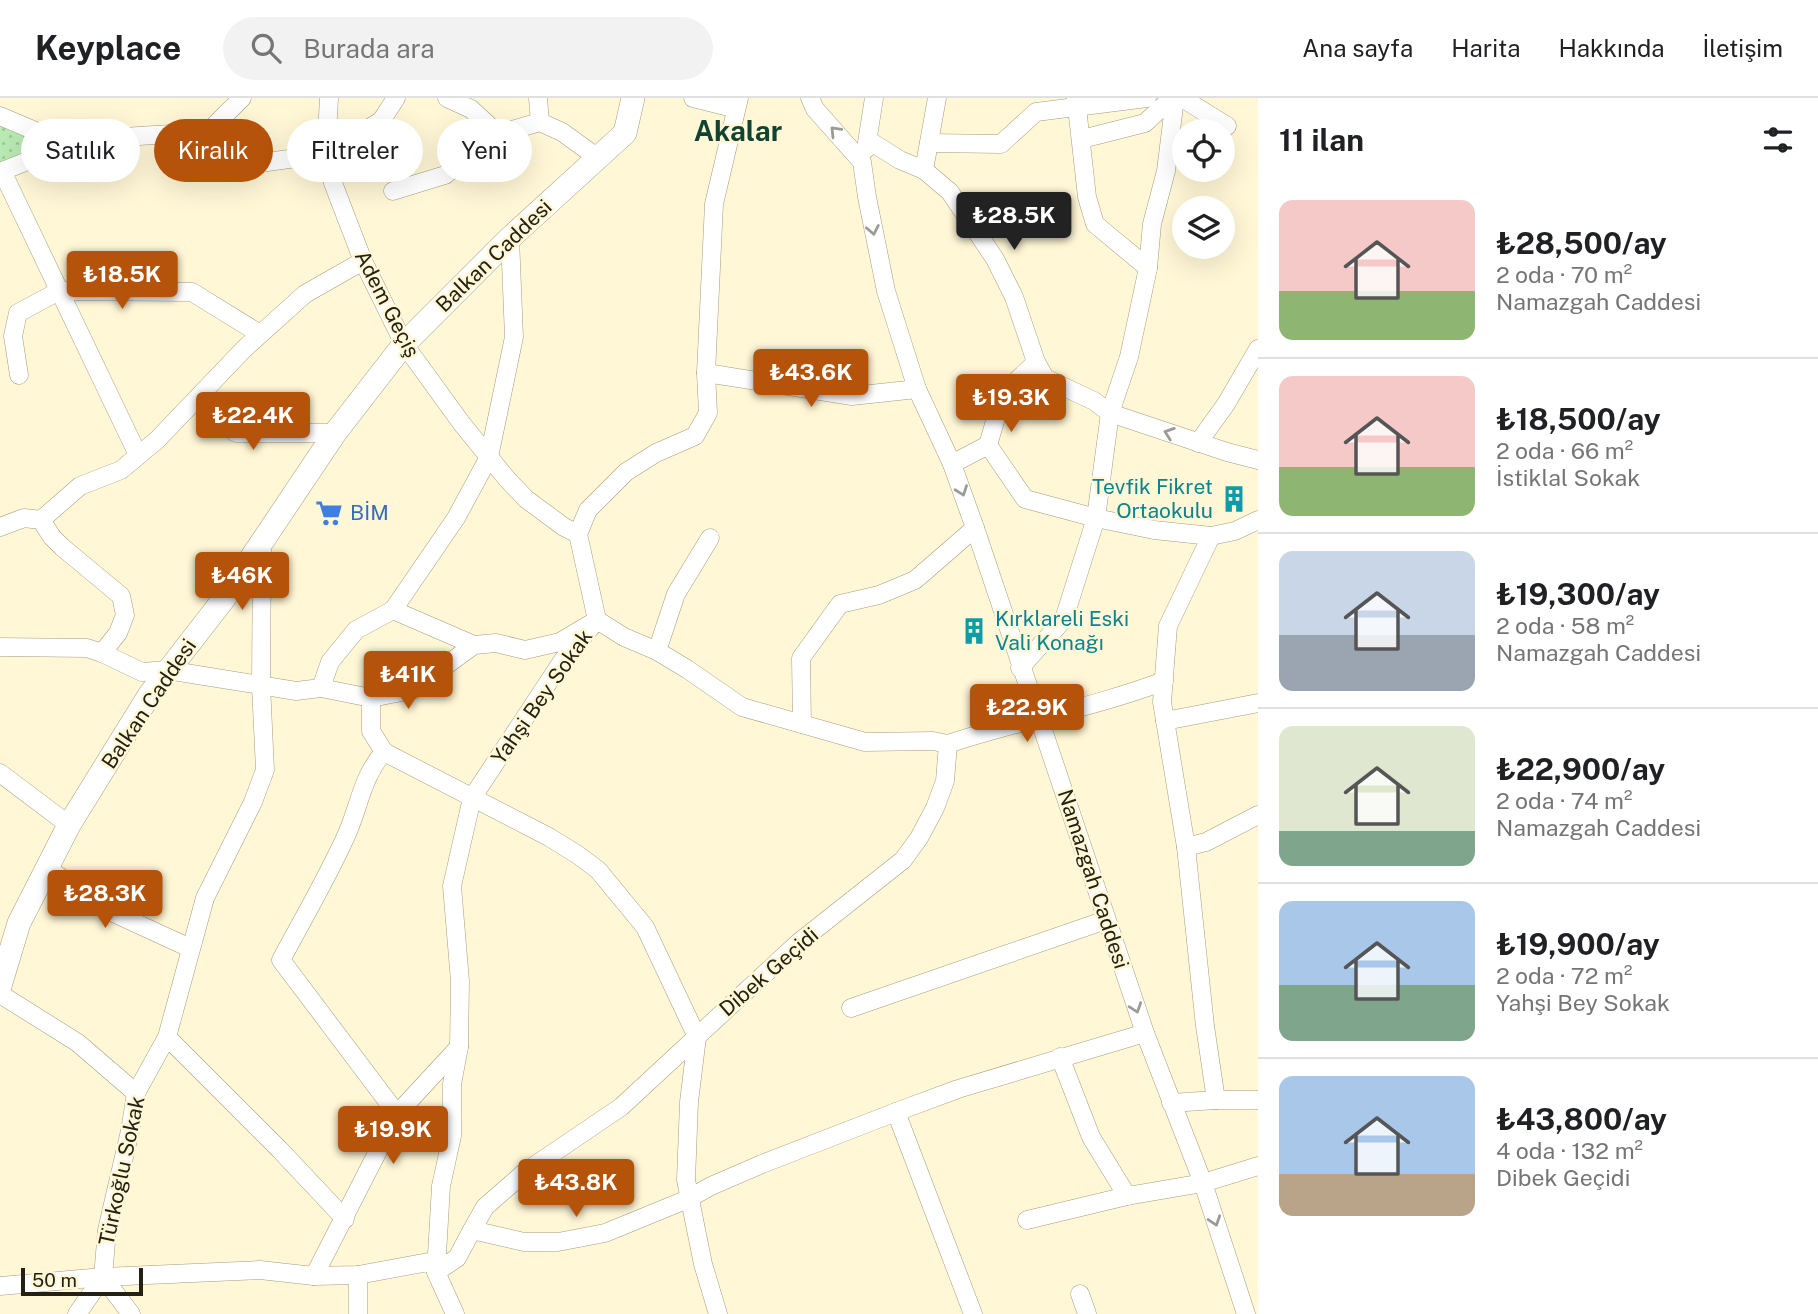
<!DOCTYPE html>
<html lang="tr">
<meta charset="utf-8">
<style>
:root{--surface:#fff;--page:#f2f2f2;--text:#202124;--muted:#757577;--line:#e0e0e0;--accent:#b45309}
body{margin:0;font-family:"Public Sans",sans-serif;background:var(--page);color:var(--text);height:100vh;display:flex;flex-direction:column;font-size:26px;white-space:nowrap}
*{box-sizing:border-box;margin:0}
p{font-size:23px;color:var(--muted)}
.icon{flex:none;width:38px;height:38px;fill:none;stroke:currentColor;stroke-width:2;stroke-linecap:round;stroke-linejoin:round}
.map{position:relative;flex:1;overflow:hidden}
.side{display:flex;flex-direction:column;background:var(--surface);width:560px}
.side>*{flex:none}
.guide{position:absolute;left:21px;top:21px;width:665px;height:63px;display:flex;gap:14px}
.controls{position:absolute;left:1172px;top:21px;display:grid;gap:14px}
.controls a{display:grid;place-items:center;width:63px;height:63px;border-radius:50%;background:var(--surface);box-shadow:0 7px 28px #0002;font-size:35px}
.scale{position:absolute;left:21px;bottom:18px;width:122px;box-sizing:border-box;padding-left:7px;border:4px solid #242114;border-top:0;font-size:19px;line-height:24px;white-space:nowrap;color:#242114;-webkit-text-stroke:5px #fff7d6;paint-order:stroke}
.price{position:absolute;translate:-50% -60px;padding:0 16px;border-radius:7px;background:var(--accent);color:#fff;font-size:23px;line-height:46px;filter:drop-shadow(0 2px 4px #0008)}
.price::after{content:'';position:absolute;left:50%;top:42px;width:21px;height:16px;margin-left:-10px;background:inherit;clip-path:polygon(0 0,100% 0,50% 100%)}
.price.current{background:#222;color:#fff}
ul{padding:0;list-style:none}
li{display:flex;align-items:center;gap:21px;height:175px;padding:0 21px}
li+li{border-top:2px solid var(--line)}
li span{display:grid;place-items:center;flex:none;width:196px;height:140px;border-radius:14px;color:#555}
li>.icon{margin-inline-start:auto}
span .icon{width:84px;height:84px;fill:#fffc;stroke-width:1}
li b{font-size:30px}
h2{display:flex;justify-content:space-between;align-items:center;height:84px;padding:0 21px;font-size:30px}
.tag{padding:0 24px;border-radius:32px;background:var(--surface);box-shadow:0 7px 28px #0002;font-size:24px;line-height:63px}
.tag.current{background:var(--accent);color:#fff}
header{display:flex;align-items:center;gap:42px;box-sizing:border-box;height:98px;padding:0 35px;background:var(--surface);border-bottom:2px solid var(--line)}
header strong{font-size:33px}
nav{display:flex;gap:38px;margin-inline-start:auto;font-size:24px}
.search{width:490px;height:63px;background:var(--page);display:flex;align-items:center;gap:18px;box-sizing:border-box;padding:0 24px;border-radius:38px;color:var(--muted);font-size:26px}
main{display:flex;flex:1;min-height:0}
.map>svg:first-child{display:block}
.grass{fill:url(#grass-dots)}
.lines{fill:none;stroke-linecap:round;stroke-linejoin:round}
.minor-casing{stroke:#a49c7e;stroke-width:19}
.major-casing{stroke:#a49c7e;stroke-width:24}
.minor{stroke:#fff;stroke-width:18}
.major{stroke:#fff;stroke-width:23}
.oneway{stroke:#9c9b95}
.labels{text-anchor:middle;stroke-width:5;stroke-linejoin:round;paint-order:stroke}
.street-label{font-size:21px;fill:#242114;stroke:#fff7d6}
.culture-label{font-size:21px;fill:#0d838f;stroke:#fff7d6;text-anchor:end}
.shop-label{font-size:21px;fill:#366cbe;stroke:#fff7d6;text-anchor:start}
.district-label{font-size:28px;font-weight:bold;fill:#114333;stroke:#fff7d6}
</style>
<header>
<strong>Keyplace</strong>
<div class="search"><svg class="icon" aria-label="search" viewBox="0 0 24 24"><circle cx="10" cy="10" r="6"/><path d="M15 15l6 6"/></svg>Burada ara</div>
<nav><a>Ana sayfa</a><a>Harita</a><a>Hakkında</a><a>İletişim</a></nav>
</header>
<main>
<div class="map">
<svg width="1258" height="1216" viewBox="0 0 1258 1216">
<defs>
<pattern id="grass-dots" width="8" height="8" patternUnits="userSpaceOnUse" patternTransform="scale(1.75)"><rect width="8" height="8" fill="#b9eab3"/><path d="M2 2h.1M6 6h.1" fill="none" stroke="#9fc899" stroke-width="1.8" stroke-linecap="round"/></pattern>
</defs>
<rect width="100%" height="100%" fill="#fff7d6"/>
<polygon class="grass" points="0,24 41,40 48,55 0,74"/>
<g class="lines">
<defs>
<g id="minor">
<polyline points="329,0 326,56 333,85 363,163 404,246 462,326 507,381 526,401 564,429 578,436"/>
<polyline points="447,0 471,11 498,36 540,24 562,34 598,60"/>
<polyline points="538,0 540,24"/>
<polyline points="693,0 733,10 738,0"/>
<polyline points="810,0 815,11 862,64 867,99 886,193 917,291 952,366 975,430 1145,935 1203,1085 1246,1216"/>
<polyline points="1076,0 1087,99 1095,126 1148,170"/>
<polyline points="1182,0 1227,28"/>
<polyline points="0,18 73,49"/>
<polyline points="205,37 242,0"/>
<polyline points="1082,41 1145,25 1172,0"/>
<polyline points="868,42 900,62 924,72 950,94 995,161 1014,199 1036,264 1045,280 1094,303 1110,315 1227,354 1258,362"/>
<polyline points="929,45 1001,46 1036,14 1147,0"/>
<polyline points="866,51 874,0"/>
<polyline points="924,72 937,0"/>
<polyline points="2,73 138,357"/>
<polyline points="0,74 48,55 107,40 187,35 205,37 267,64 326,56 381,23 396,0"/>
<polyline points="393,93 445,77 498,36"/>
<polyline points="706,275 852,298 917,291"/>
<polyline points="19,277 13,238 18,215 59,193 192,194 260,236"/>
<polyline points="198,301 236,335 335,335"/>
<polyline points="1198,345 1226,306 1258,251"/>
<polyline points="988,347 1025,401 1096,420 1154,432 1211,438 1235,433 1258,422"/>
<polyline points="952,366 988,347 1003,296 1036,264"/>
<polyline points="41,422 80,388 121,372 157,342 244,251 305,196 363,163"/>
<polyline points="0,429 24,420 41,422 52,439 62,449 121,498 125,517 118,535 102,555"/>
<polyline points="1211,438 1168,528 1162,604 1186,749 1205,928 1216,1002"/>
<polyline points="393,512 474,547"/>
<polyline points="0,549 87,550 102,555 142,574 167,572 296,593 321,590 371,600 412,592 474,547 496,545 525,552 560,544 597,522 624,539 657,553 687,571 742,609 865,644 933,643 948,646"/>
<polyline points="657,553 676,496 710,440"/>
<polyline points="1020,570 1064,521 1096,420 1110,315 1129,259 1148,170 1152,126 1166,73 1175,0"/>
<polyline points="321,590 330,564 356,532 393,512 456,420 489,359 514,239 510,140"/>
<path d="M371,600V633L384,654C362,678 359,710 346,738C327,780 303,821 281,862L397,1016"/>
<polyline points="1165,623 1258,605"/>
<polyline points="802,626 801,560 840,506 879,497 915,482 975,430"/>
<polyline points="384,654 549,739 578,757 598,772 645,829 697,939 689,1004 686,1082 703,1166 718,1216"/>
<polyline points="0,675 69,727"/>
<polyline points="1186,749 1206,744 1258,717"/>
<polyline points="46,769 105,811 190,850"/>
<polyline points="0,896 78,945 136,995"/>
<polyline points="851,910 1106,822"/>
<polyline points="167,939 280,1052 345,1121"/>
<polyline points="1060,959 1091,1039 1127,1098"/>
<polyline points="1171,1005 1216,1002 1258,1002"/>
<polyline points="896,1014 973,1216"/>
<polyline points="1027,1122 1127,1098 1203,1085 1258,1068"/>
<path d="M472,1132L485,1109L525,1074L621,1009L798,845L903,762L919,740L935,710L945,683L948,646C1019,622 1093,610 1164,583"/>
<polyline points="358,1177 358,1216"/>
<polyline points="314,1178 397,1016 459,949"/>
<polyline points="0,1188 103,1179 260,1172 314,1178 358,1177 434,1163 436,1174 457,1160 472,1132 524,1144 558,1144 605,1135 688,1101 711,1088 762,1066 896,1014 958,991 1145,935"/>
<polyline points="1080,1196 1087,1216"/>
<polyline points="77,1216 103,1179"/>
<polyline points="131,1216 103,1179 107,1132 130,1033 136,995 167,939 205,800 253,704 265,672 261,587 262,442"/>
<polyline points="455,1216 436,1174 441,1088 452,1038 452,986 459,949 460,883 452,788 472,700 563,562 597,522 578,436 588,412 626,374 656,355 695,338 708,315 706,275 714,106 739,0"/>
</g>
<polyline id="major" points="0,888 19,825 69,727 150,596 223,502 335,335 404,246 510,140 625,35 633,0"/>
</defs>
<use href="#minor" class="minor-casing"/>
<use href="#major" class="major-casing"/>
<use href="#minor" class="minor"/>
<use href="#major" class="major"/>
</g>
<defs><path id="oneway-chevron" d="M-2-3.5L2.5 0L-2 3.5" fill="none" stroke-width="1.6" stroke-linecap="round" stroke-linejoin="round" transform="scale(1.75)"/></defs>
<g class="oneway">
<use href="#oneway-chevron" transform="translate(835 33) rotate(-134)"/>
<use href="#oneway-chevron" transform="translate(873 132) rotate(79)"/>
<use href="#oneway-chevron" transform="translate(1169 335) rotate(-161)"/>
<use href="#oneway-chevron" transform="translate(962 393) rotate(70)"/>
<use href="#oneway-chevron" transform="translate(1136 910) rotate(71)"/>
<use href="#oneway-chevron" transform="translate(1215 1123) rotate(72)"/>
</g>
<defs>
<symbol id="building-bare" viewBox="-9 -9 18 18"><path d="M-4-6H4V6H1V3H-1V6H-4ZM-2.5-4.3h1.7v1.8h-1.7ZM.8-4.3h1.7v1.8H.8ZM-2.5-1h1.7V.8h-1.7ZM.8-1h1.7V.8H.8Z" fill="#0f9aa8" stroke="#fff7d6" stroke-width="2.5" paint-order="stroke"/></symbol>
<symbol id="supermarket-bare" viewBox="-9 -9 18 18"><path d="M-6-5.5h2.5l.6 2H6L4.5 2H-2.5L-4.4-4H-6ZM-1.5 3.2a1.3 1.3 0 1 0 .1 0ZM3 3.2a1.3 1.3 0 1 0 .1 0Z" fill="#3f7fe0" stroke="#fff7d6" stroke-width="2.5" paint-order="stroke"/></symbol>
</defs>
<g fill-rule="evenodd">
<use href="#building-bare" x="1215" y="382" width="38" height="38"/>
<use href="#supermarket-bare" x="310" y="396" width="38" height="38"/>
<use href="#building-bare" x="955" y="514" width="38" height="38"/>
</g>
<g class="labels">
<g class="street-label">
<text transform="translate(494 158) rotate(-44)" y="7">Balkan Caddesi</text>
<text transform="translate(387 206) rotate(63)" y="7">Adem Geçiş</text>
<text transform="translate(542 599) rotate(-55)" y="7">Yahşi Bey Sokak</text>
<text transform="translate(149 606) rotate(-56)" y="7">Balkan Caddesi</text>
<text transform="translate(1093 781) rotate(72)" y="7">Namazgah Caddesi</text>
<text transform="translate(769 874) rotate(-41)" y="7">Dibek Geçidi</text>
<text transform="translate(122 1073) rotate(-78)" y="7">Türkoğlu Sokak</text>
</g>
<g class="culture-label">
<text x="1213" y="396">Tevfik Fikret<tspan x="1213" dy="24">Ortaokulu</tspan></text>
<text x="995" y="528" text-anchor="start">Kırklareli Eski<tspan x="995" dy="24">Vali Konağı</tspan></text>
</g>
<g class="shop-label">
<text x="350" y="422">BİM</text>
</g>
<g class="district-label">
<text x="738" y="43">Akalar</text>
</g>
</g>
</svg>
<div class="controls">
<a><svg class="icon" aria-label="locate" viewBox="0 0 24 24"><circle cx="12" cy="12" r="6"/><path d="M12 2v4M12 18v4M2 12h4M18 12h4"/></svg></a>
<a><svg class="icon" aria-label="layers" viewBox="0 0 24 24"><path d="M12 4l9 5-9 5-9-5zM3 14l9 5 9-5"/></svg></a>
</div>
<div class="scale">50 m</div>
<b class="price current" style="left:1014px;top:154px">₺28.5K</b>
<b class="price" style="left:122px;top:213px">₺18.5K</b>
<b class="price" style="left:811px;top:311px">₺43.6K</b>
<b class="price" style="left:1011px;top:336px">₺19.3K</b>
<b class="price" style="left:253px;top:354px">₺22.4K</b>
<b class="price" style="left:242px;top:514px">₺46K</b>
<b class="price" style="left:408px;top:613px">₺41K</b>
<b class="price" style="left:1027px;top:646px">₺22.9K</b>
<b class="price" style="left:105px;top:832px">₺28.3K</b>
<b class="price" style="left:393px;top:1068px">₺19.9K</b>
<b class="price" style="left:576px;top:1121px">₺43.8K</b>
<div class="guide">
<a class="tag">Satılık</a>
<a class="tag current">Kiralık</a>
<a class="tag">Filtreler</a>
<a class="tag">Yeni</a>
</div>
</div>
<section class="side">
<h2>11 ilan<svg class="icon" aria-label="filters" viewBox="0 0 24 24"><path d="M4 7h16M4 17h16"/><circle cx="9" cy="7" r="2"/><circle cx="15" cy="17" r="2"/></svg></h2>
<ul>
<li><span style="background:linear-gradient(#f6c9c9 65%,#8fb573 0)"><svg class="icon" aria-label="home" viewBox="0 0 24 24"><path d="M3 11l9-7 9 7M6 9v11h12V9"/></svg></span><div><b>₺28,500/ay</b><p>2 oda · 70 m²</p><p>Namazgah Caddesi</p></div></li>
<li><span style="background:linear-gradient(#f6c9c9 65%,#8fb573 0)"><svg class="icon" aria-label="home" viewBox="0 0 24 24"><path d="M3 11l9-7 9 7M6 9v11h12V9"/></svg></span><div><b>₺18,500/ay</b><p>2 oda · 66 m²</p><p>İstiklal Sokak</p></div></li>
<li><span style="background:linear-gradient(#c9d6e8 60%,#9aa5b1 0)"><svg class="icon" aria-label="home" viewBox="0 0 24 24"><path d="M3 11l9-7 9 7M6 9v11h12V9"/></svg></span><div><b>₺19,300/ay</b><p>2 oda · 58 m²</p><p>Namazgah Caddesi</p></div></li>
<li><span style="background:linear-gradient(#dfe7d0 75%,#7fa58c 0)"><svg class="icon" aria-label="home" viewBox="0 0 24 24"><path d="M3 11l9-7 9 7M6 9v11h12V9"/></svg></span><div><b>₺22,900/ay</b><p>2 oda · 74 m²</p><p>Namazgah Caddesi</p></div></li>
<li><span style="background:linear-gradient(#a9c7e8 60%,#7fa58c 0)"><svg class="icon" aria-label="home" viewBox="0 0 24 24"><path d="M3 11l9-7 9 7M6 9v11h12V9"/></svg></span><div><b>₺19,900/ay</b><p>2 oda · 72 m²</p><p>Yahşi Bey Sokak</p></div></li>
<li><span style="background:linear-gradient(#a9c7e8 70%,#b9a48a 0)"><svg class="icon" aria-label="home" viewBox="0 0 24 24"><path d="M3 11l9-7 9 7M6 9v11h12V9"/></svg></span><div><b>₺43,800/ay</b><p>4 oda · 132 m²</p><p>Dibek Geçidi</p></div></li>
</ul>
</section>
</main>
